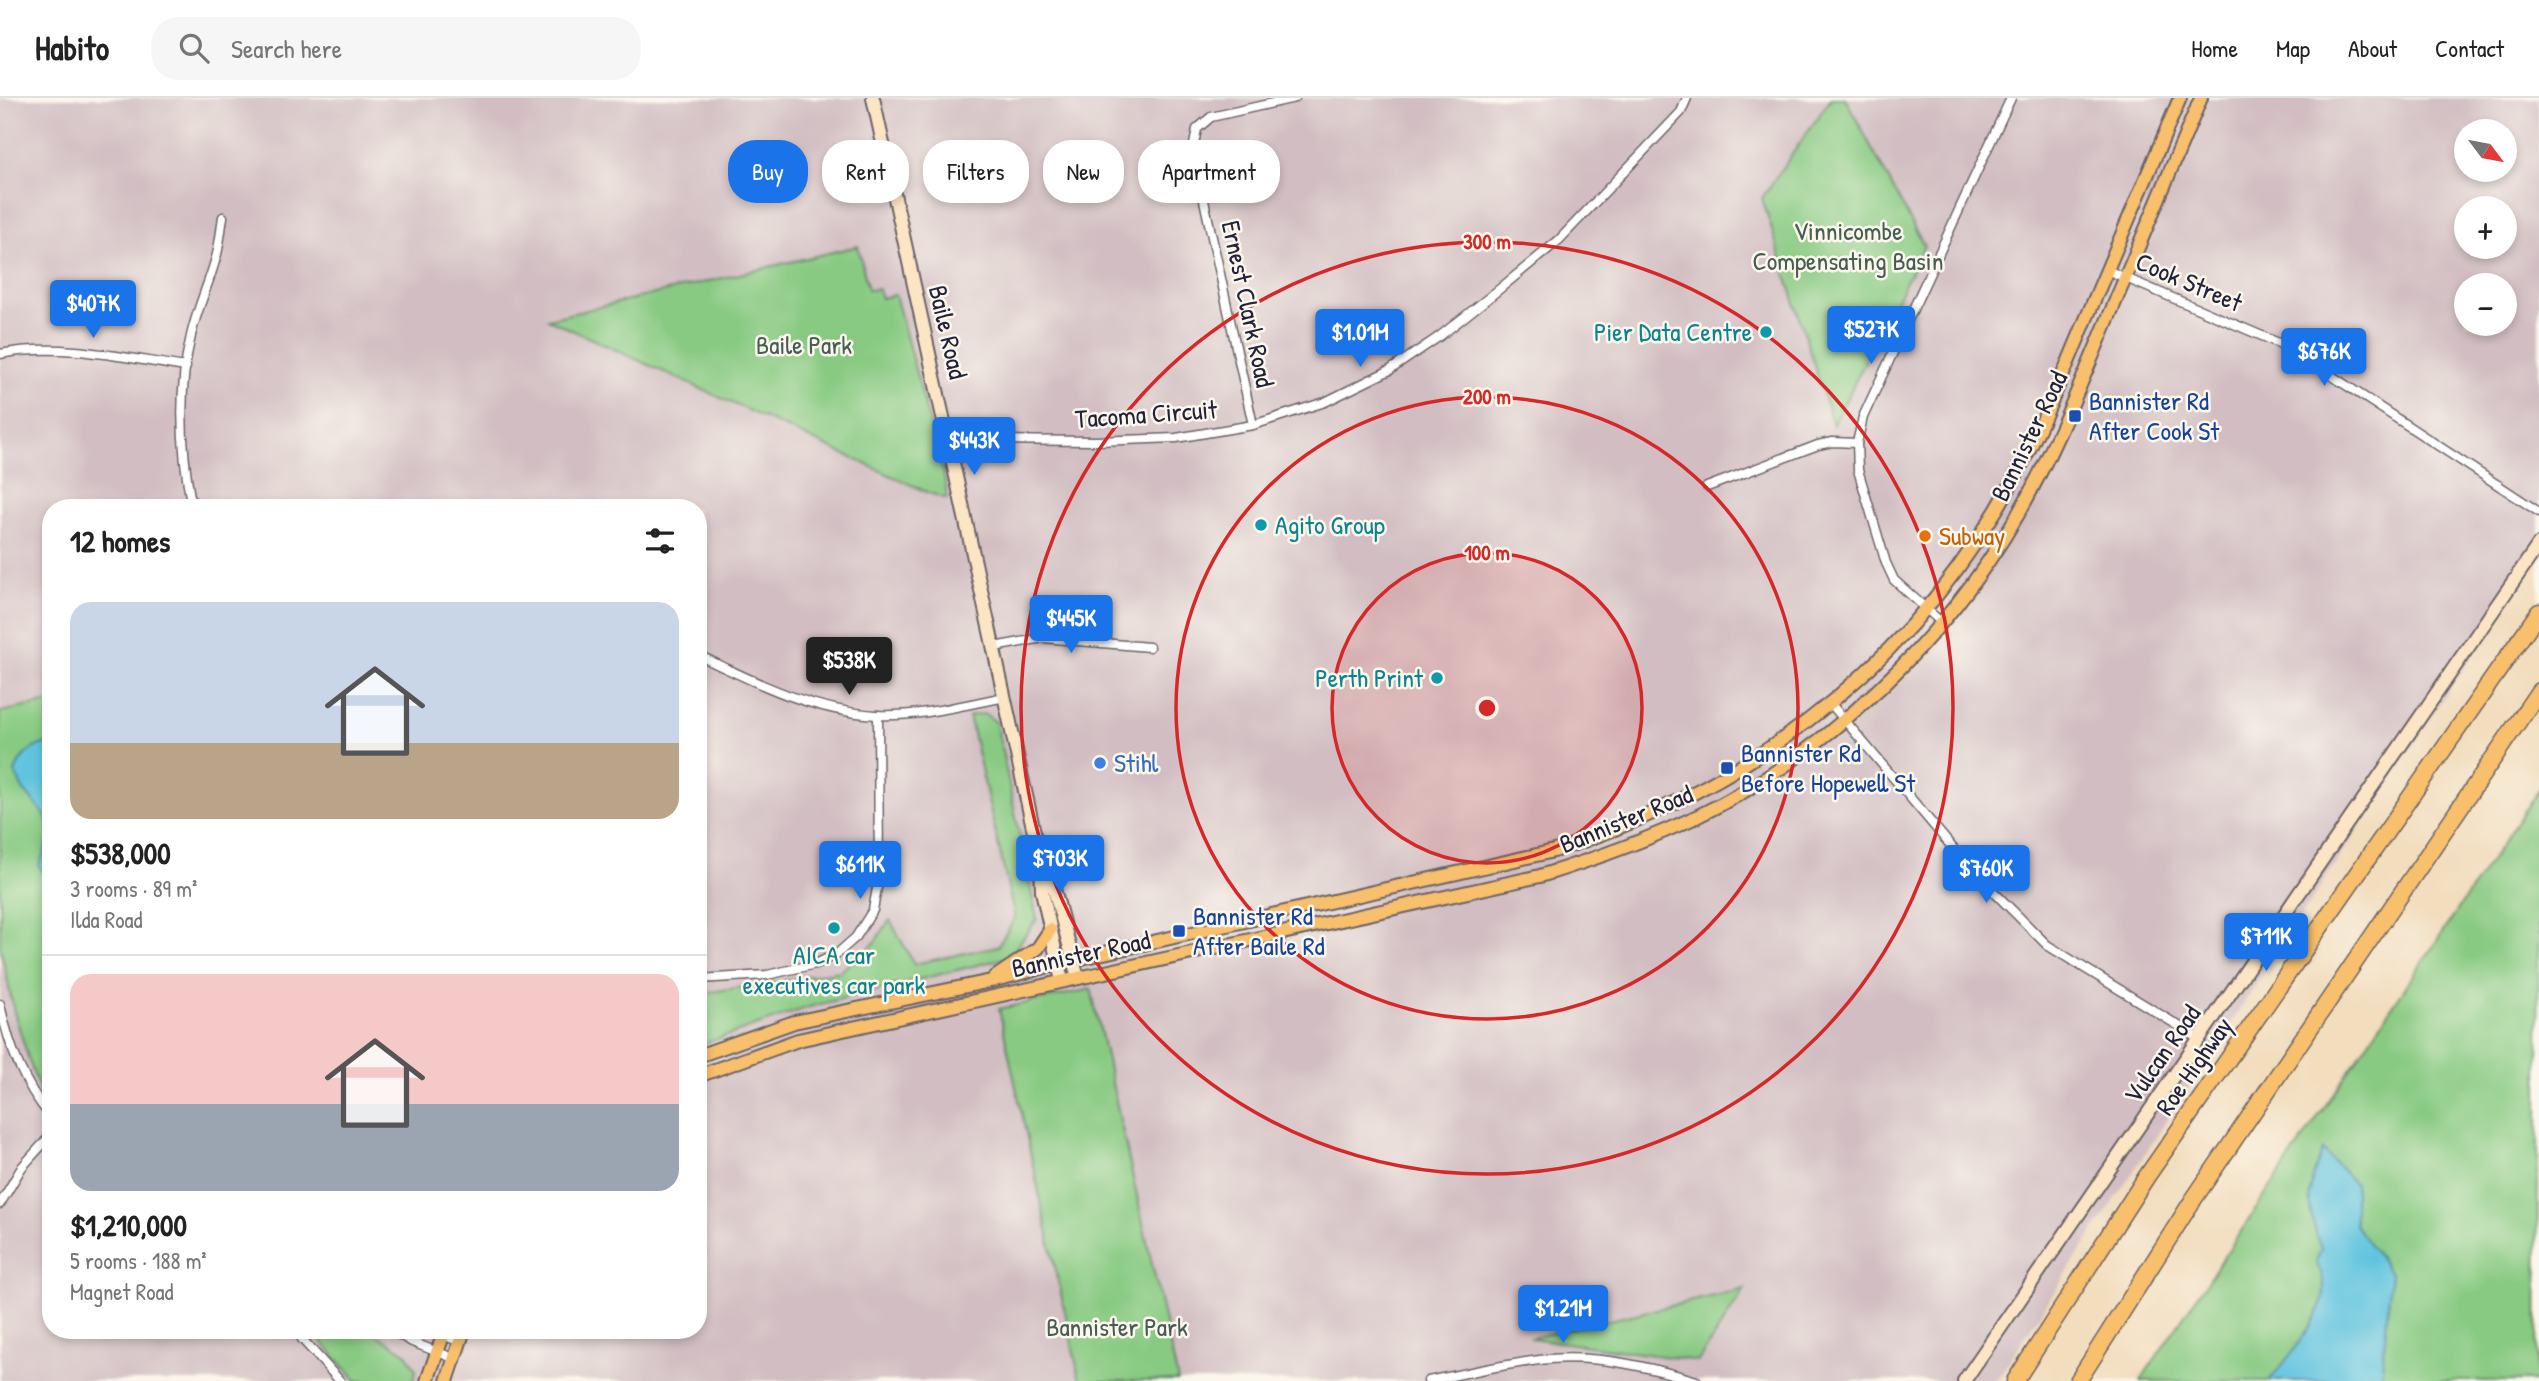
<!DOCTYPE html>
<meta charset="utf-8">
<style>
:root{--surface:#fff;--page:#f6f6f6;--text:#222;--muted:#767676;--line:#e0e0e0;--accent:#1a73e8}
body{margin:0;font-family:"Patrick Hand",sans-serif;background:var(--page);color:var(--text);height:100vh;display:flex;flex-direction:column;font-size:26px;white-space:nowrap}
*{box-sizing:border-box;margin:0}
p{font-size:23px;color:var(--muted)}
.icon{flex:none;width:38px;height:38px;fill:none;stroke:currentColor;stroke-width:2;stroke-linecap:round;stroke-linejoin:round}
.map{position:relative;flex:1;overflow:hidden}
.details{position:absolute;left:42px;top:401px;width:665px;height:840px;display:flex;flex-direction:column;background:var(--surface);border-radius:28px;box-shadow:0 4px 10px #0003}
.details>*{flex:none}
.hud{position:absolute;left:728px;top:42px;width:665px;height:63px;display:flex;gap:14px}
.needle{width:46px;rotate:122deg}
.tools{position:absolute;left:2454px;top:21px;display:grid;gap:14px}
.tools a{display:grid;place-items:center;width:63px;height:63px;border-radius:50%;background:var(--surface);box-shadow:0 4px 10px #0003;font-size:35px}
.price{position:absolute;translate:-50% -60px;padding:0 16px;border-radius:7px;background:var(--accent);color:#fff;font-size:23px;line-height:46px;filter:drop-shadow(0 2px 4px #0008)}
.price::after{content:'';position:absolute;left:50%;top:42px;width:21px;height:16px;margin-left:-10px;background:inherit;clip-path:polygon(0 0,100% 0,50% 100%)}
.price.current{background:#222;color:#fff}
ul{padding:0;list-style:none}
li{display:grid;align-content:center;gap:14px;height:371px;padding:0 28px}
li+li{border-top:2px solid var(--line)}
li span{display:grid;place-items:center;height:217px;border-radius:21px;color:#555}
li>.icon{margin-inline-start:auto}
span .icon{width:126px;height:126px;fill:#fffc;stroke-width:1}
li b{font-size:30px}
h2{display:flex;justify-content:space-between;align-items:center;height:84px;padding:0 28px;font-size:30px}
.chip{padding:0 24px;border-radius:28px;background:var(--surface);box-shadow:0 4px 10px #0003;font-size:24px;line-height:63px}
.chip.current{background:var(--accent);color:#fff}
header{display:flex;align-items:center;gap:42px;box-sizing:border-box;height:98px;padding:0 35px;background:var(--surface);border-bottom:2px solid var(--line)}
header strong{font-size:33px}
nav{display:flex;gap:38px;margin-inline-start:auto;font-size:24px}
.search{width:490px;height:63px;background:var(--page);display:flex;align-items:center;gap:18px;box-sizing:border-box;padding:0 24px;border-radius:28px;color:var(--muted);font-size:26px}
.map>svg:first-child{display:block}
.industrial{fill:#d2bec2;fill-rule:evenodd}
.green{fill:#88ca82;stroke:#55765e;stroke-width:2}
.water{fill:#61c4df;stroke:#42738d;stroke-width:2}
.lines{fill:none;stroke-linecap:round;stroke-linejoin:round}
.street-casing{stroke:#6b6368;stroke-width:11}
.secondary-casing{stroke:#6b6368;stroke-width:16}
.primary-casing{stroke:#6b6368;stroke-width:16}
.highway-casing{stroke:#6b6368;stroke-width:19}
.street{stroke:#fff;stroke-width:8}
.secondary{stroke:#fce5c4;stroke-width:12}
.primary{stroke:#f8bf6c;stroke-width:12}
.highway{stroke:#f8bf6c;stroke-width:16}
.ring{fill:none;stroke:#d62828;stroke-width:3.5}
.culture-dot{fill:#0f9aa8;stroke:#fbf7ec;stroke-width:2.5}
.transit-dot{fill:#1a4fb4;stroke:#fbf7ec;stroke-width:2.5}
.food-dot{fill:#e8710a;stroke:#fbf7ec;stroke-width:2.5}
.shop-dot{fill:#3f7fe0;stroke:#fbf7ec;stroke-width:2.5}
.labels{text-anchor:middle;stroke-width:5;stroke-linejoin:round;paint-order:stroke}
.park-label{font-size:26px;fill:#465d54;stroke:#fbf7ec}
.street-label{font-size:26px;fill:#22223b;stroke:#fbf7ec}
.culture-label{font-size:26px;fill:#0d838f;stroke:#fbf7ec;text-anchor:end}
.transit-label{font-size:26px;fill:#164399;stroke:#fbf7ec;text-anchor:start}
.food-label{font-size:26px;fill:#c56008;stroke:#fbf7ec;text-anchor:start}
.shop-label{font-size:26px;fill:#366cbe;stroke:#fbf7ec;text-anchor:start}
.centre{fill:#d62828;stroke:#fbf7ec;stroke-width:3.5}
.ring-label{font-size:21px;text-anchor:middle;font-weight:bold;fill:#d62828;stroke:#fbf7ec;stroke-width:5;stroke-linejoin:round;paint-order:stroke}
</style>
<header>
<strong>Habito</strong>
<div class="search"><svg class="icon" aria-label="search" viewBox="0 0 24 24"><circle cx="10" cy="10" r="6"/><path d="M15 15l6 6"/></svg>Search here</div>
<nav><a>Home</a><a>Map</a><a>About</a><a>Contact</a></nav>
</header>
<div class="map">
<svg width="2539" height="1283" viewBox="0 0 2539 1283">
<rect width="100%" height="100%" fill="#fbf7ec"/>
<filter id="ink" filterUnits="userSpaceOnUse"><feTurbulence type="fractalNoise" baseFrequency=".0143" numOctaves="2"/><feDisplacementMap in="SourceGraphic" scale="14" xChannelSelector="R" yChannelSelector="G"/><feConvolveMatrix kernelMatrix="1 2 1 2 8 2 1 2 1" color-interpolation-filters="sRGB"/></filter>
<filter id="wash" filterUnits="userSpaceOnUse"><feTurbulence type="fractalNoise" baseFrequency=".00686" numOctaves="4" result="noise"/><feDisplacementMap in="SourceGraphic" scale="28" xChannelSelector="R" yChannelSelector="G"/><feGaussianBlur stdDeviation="1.57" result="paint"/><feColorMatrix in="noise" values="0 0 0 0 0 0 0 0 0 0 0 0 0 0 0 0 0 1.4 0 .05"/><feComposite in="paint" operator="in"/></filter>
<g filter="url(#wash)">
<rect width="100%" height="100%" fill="#f2ddbd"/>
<path class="industrial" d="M0,0H2539V455L1996,1283H0ZM2466,33H2504V72H2466ZM2466,110H2504V149H2466ZM2466,187H2504V226H2466ZM51,410H698V1232H51Z"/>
<g class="green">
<polygon points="1831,0 1845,0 1924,148 1833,327 1762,100"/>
<polygon points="858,148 868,192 878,191 881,200 895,197 945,382 947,401 929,395 548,221"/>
<polygon points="51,604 51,1008 42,999 31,969 14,914 0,848 0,614"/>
<polygon points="985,616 996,624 1037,821 1009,859 809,909 698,948 698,896 840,873 872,848 890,822 914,866 998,848 1015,820 969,618"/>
<polygon points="2539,691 2537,1283 2140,1283"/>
<polygon points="1091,891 1094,904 1178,1283 1080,1283 999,911"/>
<polygon points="1745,1191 1698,1263 1530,1240"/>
<polygon points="311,1232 369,1232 406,1255 416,1272 414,1283 357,1283"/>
</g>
<g class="water">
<path d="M51,645V735L45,717L22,690L15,674C20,658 33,646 51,645Z"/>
<polygon points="51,736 51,783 45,778 39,768"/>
<path d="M2323,1052L2355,1086V1127L2391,1176L2381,1283H2269C2287,1261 2325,1217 2324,1189C2324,1180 2319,1171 2316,1163L2321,1151C2306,1108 2305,1094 2323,1052Z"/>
</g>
</g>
<g filter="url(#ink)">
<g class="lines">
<defs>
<g id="street">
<polyline points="2107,172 2288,249 2539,414"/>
<path d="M0,256C61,244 125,260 186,269"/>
<polyline points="1253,327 1193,52 1197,31 1211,19 1295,0"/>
<polyline points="950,349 993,342 1097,343 1176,340 1253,327 1325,304 1390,272 1440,238 1497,193 1559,142 1681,14 1687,0"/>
<polyline points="1707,389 1818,347 1832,344 1857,345"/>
<path d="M192,410C181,353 177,295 191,238C197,210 210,184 217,156C220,144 221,131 223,119"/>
<polyline points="1941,524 1894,482 1886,465 1858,372 1857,345 1863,319 2011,0"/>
<polyline points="994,549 1043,540 1149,549"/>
<path d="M698,557C756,585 812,613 876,617C920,619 963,607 1005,599"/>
<polyline points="1831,606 1968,768 2047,847 2200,941"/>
<polyline points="698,881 767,877 816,866 838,855 856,839 873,812 879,779 878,617"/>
<path d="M0,906C9,949 23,985 51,1019"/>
<polyline points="0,1106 22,1069 51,1037"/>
<polyline points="297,1232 302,1241 340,1283"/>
<polyline points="391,1232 412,1244 453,1260"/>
<polyline points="431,1232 460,1244"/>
<path d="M1428,1283C1468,1275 1508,1265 1549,1261C1599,1257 1650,1269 1697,1283"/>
</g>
<g id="secondary">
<polyline points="873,0 1041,766 1042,793 1062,883"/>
<polyline points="1043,769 1054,791 1078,880"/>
<polyline points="1964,1283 2539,446"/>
</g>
<g id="primary">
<polyline points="994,880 1038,850 1050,832"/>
<path d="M698,958L794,924L991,883L1073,862L1554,753C1740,693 1895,581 1997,411C2033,351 2060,284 2087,219C2118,146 2149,73 2180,0"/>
<path d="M698,978L798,942L1540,778C1595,761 1648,742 1700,717C1828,655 1946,540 2017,418C2052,357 2078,292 2105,228C2137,152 2169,76 2201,0"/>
<polyline points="427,1283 445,1232"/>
<polyline points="447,1283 464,1232"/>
</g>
<g id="highway">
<polyline points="2015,1283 2147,1078 2539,514"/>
<polyline points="2078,1283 2193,1102 2539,593"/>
</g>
</defs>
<use href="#street" class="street-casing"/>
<use href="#secondary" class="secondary-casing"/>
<use href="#primary" class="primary-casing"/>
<use href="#highway" class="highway-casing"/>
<use href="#street" class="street"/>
<use href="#secondary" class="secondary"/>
<use href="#primary" class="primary"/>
<use href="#highway" class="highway"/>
</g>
</g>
<circle cx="1487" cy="610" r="155" fill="#d62828" fill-opacity=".12"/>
<g class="ring">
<circle cx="1487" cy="610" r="155"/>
<circle cx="1487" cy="610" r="311"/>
<circle cx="1487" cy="610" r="466"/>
</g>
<g class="culture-dot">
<circle cx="1766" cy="234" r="7"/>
<circle cx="1261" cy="427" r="7"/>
<circle cx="1437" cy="580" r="7"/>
<circle cx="834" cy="830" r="7"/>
</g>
<g class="transit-dot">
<rect x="2068" y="311" width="14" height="14" rx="3.5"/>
<rect x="1720" y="663" width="14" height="14" rx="3.5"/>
<rect x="1172" y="826" width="14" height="14" rx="3.5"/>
</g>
<circle class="food-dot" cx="1925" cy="438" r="7"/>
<circle class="shop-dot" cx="1100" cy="665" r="7"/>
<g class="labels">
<g class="park-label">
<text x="1848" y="142">Vinnicombe<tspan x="1848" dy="30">Compensating Basin</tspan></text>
<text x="804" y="256">Baile Park</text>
<text x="1117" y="1238">Bannister Park</text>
</g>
<g class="street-label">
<text transform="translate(2189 184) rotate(23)" y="9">Cook Street</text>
<text transform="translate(1248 206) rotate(78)" y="9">Ernest Clark Road</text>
<text transform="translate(948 234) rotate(77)" y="9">Baile Road</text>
<text transform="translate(1146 316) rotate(-4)" y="9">Tacoma Circuit</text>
<text transform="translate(2029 338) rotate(-64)" y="9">Bannister Road</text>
<text transform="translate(1626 721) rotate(-22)" y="9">Bannister Road</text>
<text transform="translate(1081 856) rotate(-12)" y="9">Bannister Road</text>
<text transform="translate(2162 956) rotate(-55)" y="9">Vulcan Road</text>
<text transform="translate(2194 968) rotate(-55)" y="9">Roe Highway</text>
</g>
<g class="culture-label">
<text x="1752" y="243">Pier Data Centre</text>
<text x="1275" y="436" text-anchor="start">Agito Group</text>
<text x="1423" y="589">Perth Print</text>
<text x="834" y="866" text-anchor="middle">AICA car<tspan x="834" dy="30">executives car park</tspan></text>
</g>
<g class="transit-label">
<text x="2089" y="312">Bannister Rd<tspan x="2089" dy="30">After Cook St</tspan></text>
<text x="1741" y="664">Bannister Rd<tspan x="1741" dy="30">Before Hopewell St</tspan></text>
<text x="1193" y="827">Bannister Rd<tspan x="1193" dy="30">After Baile Rd</tspan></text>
</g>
<g class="food-label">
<text x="1939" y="447">Subway</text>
</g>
<g class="shop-label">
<text x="1114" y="674">Stihl</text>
</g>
</g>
<circle cx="1487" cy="610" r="10" class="centre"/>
<g class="ring-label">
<text x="1487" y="151">300 m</text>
<text x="1487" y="306">200 m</text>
<text x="1487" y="462">100 m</text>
</g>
</svg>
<div class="tools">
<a><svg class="needle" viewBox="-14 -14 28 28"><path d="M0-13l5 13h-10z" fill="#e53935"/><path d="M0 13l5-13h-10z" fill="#767676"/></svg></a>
<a>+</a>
<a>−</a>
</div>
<b class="price" style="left:93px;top:242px">$407K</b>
<b class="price" style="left:1871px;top:268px">$527K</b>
<b class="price" style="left:1360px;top:271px">$1.01M</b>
<b class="price" style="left:2324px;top:290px">$676K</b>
<b class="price" style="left:974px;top:379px">$443K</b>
<b class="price" style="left:1071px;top:557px">$445K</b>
<b class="price current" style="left:849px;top:599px">$538K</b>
<b class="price" style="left:1060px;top:797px">$703K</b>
<b class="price" style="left:860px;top:803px">$611K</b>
<b class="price" style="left:1986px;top:807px">$760K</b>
<b class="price" style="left:2266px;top:875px">$711K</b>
<b class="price" style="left:1563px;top:1247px">$1.21M</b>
<div class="hud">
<a class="chip current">Buy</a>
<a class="chip">Rent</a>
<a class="chip">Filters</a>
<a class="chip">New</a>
<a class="chip">Apartment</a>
</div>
<section class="details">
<h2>12 homes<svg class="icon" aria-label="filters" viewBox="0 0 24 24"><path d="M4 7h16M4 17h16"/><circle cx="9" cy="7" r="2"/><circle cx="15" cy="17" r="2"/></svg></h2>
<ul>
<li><span style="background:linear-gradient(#c9d6e8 65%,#b9a48a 0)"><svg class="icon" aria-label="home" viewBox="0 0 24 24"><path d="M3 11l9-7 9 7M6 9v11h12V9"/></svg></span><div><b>$538,000</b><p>3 rooms · 89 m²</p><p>Ilda Road</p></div></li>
<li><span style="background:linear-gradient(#f6c9c9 60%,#9aa5b1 0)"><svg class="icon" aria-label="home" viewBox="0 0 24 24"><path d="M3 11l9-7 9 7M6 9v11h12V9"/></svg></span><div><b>$1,210,000</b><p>5 rooms · 188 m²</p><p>Magnet Road</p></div></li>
</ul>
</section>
</div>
